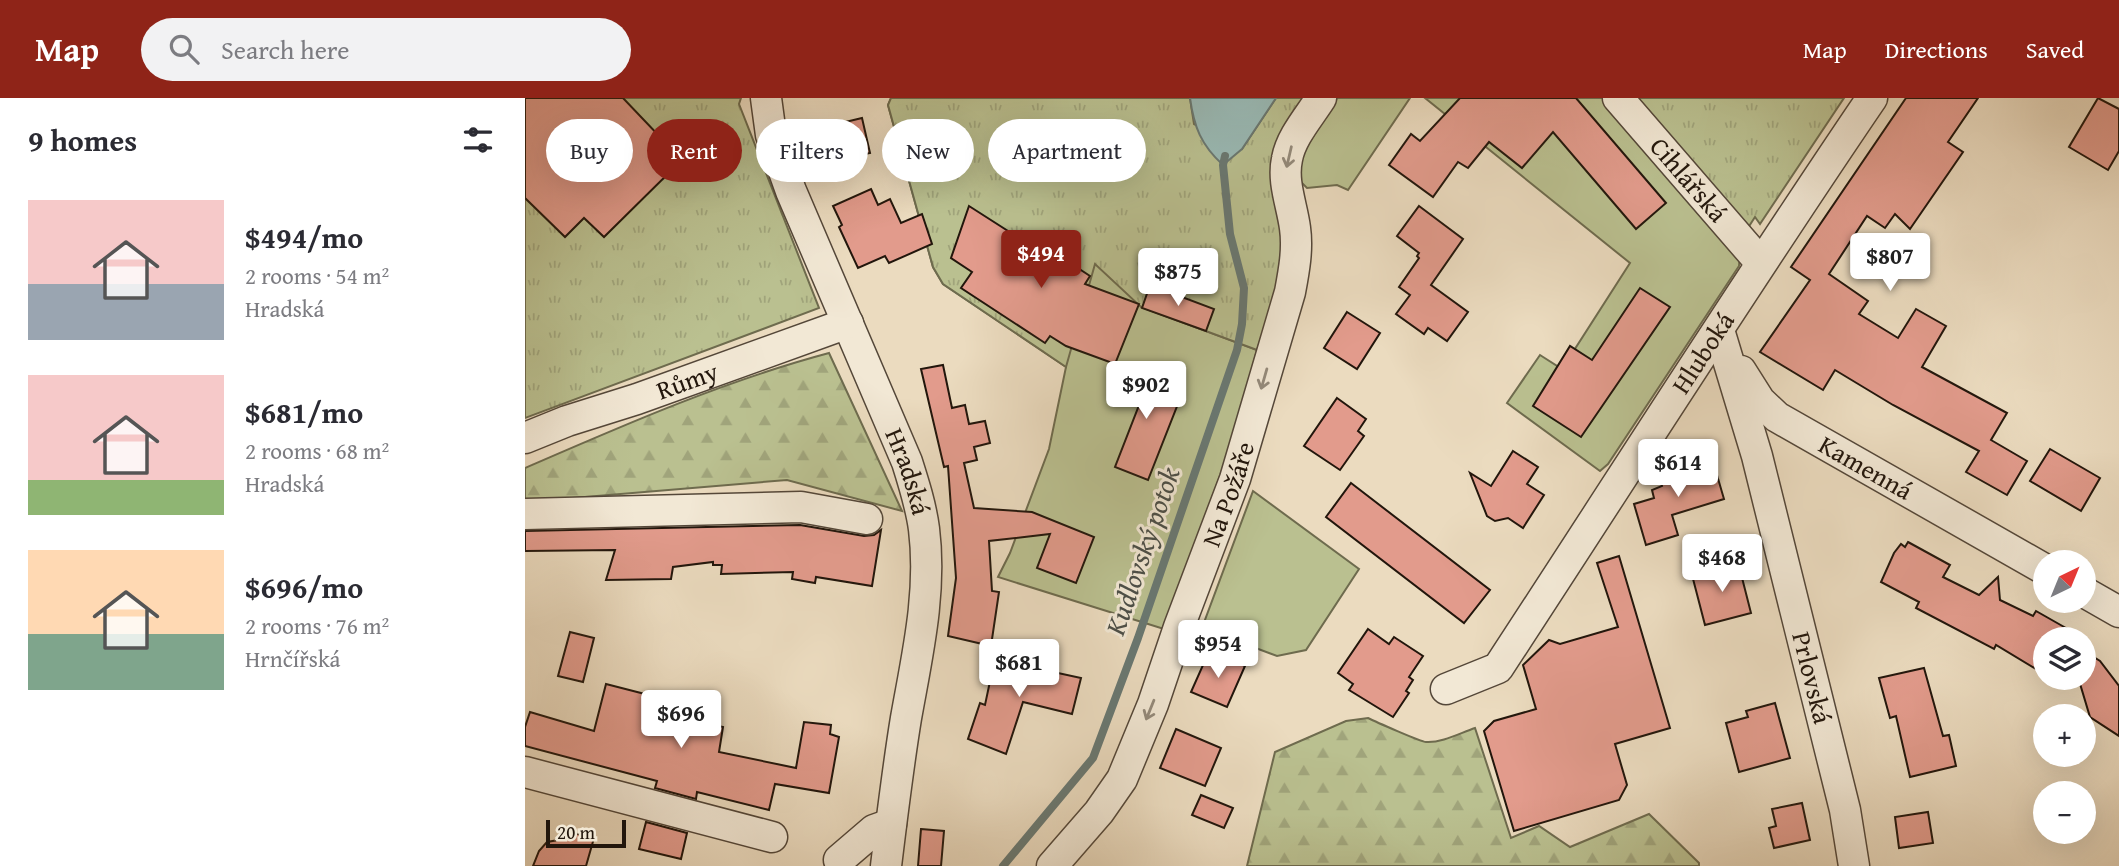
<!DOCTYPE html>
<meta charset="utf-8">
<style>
:root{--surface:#fff;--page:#f2f2f3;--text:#2b2b33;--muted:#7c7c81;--accent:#8f2418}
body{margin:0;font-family:"Gentium Book Plus",serif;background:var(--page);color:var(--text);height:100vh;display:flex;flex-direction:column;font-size:26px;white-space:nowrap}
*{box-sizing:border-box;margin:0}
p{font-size:23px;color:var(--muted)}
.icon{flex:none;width:38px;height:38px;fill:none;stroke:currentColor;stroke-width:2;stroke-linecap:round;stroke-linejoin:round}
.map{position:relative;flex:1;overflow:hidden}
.sheet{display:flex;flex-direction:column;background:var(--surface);width:525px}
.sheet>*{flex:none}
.guide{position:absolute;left:21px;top:21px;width:665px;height:63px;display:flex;gap:14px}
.needle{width:46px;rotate:43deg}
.buttons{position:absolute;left:1508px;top:452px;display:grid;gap:14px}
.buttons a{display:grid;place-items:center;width:63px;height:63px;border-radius:50%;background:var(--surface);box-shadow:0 7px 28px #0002;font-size:35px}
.scale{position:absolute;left:21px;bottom:18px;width:80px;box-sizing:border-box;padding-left:7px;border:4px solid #22160c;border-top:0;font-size:19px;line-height:24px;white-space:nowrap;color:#22160c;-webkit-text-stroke:5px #f2e8d5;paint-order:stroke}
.price{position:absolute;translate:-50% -60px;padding:0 16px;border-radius:7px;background:#fff;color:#222;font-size:23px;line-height:46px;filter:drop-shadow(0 2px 4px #0008)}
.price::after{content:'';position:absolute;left:50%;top:42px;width:21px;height:16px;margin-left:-10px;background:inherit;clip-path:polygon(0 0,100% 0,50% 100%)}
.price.current{background:var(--accent);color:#fff}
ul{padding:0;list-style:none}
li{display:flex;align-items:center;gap:21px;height:175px;padding:0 28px}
li span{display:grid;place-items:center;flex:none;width:196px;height:140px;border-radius:0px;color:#555}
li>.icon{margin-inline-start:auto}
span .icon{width:84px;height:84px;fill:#fffc;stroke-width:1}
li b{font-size:30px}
h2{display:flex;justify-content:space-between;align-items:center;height:84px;padding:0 28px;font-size:30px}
.chip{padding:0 24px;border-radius:32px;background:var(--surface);box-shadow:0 7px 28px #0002;font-size:24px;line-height:63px}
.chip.current{background:var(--accent);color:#fff}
header{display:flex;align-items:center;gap:42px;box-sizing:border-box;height:98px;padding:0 35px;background:var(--accent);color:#fff}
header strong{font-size:33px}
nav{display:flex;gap:38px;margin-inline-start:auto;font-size:24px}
.search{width:490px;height:63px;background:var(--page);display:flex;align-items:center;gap:18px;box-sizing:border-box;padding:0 24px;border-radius:38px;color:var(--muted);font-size:26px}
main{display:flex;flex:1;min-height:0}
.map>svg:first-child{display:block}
.grass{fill:#bac090;stroke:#6e6b4e;stroke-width:2}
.forest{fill:url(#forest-firs);stroke:#6e6b4e;stroke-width:2}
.park{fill:url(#park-tufts);stroke:#6e6b4e;stroke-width:2}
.water{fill:#99bab6;stroke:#697872;stroke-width:2}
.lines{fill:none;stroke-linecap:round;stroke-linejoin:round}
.stream{stroke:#697872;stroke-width:8}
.building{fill:#e29b8c;stroke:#22160c;stroke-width:2}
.minor-casing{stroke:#544739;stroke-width:33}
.minor{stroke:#f2e8d5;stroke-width:30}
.oneway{stroke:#948a7b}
.labels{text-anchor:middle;stroke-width:6;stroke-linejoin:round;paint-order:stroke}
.street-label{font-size:26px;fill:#22160c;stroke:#f2e8d5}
.water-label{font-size:28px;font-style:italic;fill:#4c4f48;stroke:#f2e8d5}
</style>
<header>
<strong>Map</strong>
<div class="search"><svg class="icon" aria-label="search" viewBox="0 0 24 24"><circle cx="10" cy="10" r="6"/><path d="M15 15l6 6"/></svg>Search here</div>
<nav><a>Map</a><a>Directions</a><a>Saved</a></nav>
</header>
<main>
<section class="sheet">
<h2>9 homes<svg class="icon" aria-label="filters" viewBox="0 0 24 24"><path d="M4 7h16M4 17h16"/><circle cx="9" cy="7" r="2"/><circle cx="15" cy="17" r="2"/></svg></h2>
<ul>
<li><span style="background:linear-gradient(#f6c9c9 60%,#9aa5b1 0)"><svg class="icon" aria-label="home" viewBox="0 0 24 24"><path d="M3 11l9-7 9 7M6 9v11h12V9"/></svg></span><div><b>$494/mo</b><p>2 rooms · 54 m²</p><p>Hradská</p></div></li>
<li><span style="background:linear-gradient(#f6c9c9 75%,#8fb573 0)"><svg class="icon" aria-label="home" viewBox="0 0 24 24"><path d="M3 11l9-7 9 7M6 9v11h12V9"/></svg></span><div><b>$681/mo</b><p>2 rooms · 68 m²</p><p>Hradská</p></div></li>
<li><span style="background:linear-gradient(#ffd9b3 60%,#7fa58c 0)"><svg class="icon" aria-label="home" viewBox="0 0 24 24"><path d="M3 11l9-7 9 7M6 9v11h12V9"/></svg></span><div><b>$696/mo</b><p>2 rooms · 76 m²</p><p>Hrnčířská</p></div></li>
</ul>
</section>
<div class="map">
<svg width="1594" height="768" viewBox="0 0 1594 768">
<defs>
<pattern id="forest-firs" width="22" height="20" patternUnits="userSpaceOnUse" patternTransform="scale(1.75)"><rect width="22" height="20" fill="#bac090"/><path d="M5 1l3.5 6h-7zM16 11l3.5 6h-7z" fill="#a0a47b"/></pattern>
<pattern id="park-tufts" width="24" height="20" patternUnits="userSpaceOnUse" patternTransform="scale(1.75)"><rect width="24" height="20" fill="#bac090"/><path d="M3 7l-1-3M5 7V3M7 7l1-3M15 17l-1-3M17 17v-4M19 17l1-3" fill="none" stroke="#a0a47b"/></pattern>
</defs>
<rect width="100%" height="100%" fill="#ebdbbf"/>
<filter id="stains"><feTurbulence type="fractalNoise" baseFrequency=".00286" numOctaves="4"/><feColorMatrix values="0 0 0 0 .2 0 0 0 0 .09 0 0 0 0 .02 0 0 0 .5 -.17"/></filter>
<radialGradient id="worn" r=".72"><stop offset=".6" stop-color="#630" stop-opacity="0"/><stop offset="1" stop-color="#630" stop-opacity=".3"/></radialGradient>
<g class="grass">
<polygon points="366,0 593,0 616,209 732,252 707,345 639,531 473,479 485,455 524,351 541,269 418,186 408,169 363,7"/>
<polygon points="812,0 885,0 823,92 812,87 782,90 773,81 777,56"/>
<polygon points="900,0 1082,0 1215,156 1214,168 1083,366 1075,373 982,305 1015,257 1037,271 1105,165"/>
<polygon points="728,393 834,471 781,552 752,558 677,530"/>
</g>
<g class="forest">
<path d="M304,255L377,413L262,382L0,404V370C99,327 199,283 304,255Z"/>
<path d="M843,620C849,623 896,644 901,644C917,645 935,635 950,630L986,740L1014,728L1045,749L1124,716L1174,765V768H722L750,654L821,623Z"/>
</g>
<g class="park">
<polygon points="0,0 216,0 214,6 294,210 0,320"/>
<polygon points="366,0 665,0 669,26 717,51 751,0 784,0 759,170 732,252 616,209 570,166 541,269 418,186 408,169 363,7"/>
<polygon points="1104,0 1319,0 1235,126 1230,119 1219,136"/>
</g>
<path class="water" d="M665,0H751L717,51L698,67C676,47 669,29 665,0Z"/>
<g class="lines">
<polyline class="stream" points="478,768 568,660 613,540 712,252 717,226 719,190 705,136 698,67 700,58"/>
</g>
<g class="building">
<polygon points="0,0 98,0 157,62 79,139 59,120 40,139 0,100"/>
<polygon points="935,0 1051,0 1141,105 1111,131 1028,34 997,70 964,44 943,70 933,64 908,99 864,67 886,36 895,43"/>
<polygon points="1381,0 1453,0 1423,44 1438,54 1385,131 1370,116 1360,130 1342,118 1304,176 1343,203 1334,216 1373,240 1391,211 1421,228 1397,269 1482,315 1466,342 1502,363 1482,397 1441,374 1454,353 1368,307 1310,272 1298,292 1235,254 1285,182 1266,169"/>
<polygon points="1573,0 1594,11 1594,53 1583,72 1544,49"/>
<polygon points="337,20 345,55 320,60 312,26"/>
<polygon points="346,91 353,107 365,101 376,125 397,116 407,146 364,165 360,158 333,170 314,129 317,127 308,108"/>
<polygon points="444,108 497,142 501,136 565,178 560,186 614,206 590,266 541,248 525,238 520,245 436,190 447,174 426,160"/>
<polygon points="894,108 938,141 906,187 943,214 922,243 903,230 899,236 871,216 885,197 874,189 894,160 892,158 894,155 872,138"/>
<polygon points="625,187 689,211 681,233 617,210"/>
<polygon points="1115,190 1145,209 1056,339 1008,308 1045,248 1067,262"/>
<polygon points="822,214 855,235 832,271 799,250"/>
<polygon points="418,267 427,310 440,307 444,326 460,323 465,345 449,349 452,362 439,365 449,410 507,414 569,439 551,485 512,470 525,436 464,443 467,493 474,494 466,548 423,538 431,480 423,368 419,369 396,271"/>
<polygon points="595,269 658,293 623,382 590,369 616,302 586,291"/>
<polygon points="812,300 841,321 833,333 839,338 815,372 779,348"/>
<polygon points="1525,351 1575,380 1556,413 1505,383"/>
<polygon points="988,353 1013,369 1002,386 1019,397 998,430 983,420 970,423 962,418 945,375 966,388"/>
<polygon points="1187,360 1199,401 1147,417 1153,437 1121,447 1109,406 1129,400 1127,392 1137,388 1134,377"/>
<polygon points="826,385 965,492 939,525 801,419"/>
<polygon points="275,427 339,438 349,437 356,432 347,488 291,479 290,485 267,481 268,474 196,476 197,467 188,467 188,464 148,469 146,481 81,482 90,452 0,453 0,433"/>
<polygon points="1383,444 1425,467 1418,479 1454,497 1473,479 1475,502 1508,518 1511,513 1555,538 1553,541 1521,541 1521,577 1471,547 1469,551 1391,510 1394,504 1356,484 1369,455 1376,446 1380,449"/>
<polygon points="1094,458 1145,630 1090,646 1102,687 1094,702 989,733 959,633 969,623 1011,611 998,567 1024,542 1035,546 1093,529 1072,465"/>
<polygon points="1213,464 1226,515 1180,527 1167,477"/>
<polygon points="843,531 864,546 869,539 898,558 884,579 888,582 881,593 884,595 868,619 824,592 828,586 813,575"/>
<polygon points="45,534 69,540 58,584 33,578"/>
<polygon points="1559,553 1575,563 1594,588 1594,638 1565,619 1553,579 1559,579"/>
<polygon points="471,555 497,560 496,567 556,580 547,616 498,604 481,656 443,641 455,605 460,607"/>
<polygon points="696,557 720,568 702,609 666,594 682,558 693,563"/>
<polygon points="1399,570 1418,638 1424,637 1431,668 1385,679 1371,618 1365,620 1354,580"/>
<polygon points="81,586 151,604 152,600 176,603 172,623 198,629 194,654 271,670 279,624 306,627 305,636 314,639 304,695 250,686 244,712 172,694 171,701 130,690 132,683 0,648 0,629 5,614 69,633"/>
<polygon points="1250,605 1265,660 1214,674 1201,625 1223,619 1221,613"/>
<polygon points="651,631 696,650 680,688 635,670"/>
<polygon points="676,697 708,710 699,730 667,717"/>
<polygon points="1277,705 1285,742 1249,750 1244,730 1251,728 1247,711"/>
<polygon points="1403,714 1408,745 1374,750 1370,719"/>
<polygon points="121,724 162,735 156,761 114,751"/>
<polygon points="396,731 419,733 416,768 393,768"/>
<polygon points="49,735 69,740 61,768 8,768 14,753 22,744 39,741"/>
</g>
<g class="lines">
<defs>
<g id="minor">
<path id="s1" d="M241,0L246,37L266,93L382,364C389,386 396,408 399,431C407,495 392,558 381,620C373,669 367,719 361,768"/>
<path id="s2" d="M1093,0L1235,164"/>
<path id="s3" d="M1194,232L1232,358L1320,712L1329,768"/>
<path id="s4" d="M1216,273L1235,303L1252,319L1521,472"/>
<path id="s5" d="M0,340L42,323L112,301L323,225"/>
<polyline points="0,416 276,409 342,421"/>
<polyline points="1559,494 1594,514"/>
<path id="s6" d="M921,591L973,570C1098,379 1219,188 1347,0"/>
<polyline points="0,674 247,739"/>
<polyline points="314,762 349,732 366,726"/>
<path id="s7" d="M527,768L574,714L597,681L628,606L654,529L710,381L765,194C769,173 773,151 770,130C767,107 757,84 762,61C766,39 784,19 796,0"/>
</g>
</defs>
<use href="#minor" class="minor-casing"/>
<use href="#minor" class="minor"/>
</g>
<defs><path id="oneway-shaft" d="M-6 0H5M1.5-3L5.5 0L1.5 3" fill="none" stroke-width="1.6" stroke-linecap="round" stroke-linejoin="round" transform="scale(1.75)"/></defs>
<g class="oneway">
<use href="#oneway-shaft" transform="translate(764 59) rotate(103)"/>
<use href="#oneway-shaft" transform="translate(739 281) rotate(106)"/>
<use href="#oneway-shaft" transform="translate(625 612) rotate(112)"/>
</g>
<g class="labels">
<g class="street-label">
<text dy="9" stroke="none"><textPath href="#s2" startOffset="108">Cihlářská</textPath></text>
<text dy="9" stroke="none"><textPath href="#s6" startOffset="432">Hluboká</textPath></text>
<text dy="9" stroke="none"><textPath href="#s5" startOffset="172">Růmy</textPath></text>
<text dy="9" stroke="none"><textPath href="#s4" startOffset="161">Kamenná</textPath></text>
<text dy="9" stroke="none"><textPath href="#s1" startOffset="401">Hradská</textPath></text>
<text dy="9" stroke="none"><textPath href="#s7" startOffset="416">Na Požáře</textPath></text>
<text dy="9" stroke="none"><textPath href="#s3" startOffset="360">Prlovská</textPath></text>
</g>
<g class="water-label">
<text transform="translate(617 453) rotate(-71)" y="10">Kudlovský potok</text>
</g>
</g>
<rect width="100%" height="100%" filter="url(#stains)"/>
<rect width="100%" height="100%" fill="url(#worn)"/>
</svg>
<div class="buttons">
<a><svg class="needle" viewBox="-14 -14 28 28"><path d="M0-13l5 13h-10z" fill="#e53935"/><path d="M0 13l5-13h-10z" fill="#7c7c81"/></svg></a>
<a><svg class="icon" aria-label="layers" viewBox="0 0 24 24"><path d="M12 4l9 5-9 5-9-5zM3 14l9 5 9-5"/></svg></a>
<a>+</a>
<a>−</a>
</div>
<div class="scale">20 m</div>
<b class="price current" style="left:516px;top:192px">$494</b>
<b class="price" style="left:1365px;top:195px">$807</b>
<b class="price" style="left:653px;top:210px">$875</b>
<b class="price" style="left:621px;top:323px">$902</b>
<b class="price" style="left:1153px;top:401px">$614</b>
<b class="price" style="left:1197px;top:496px">$468</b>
<b class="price" style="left:693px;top:582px">$954</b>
<b class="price" style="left:494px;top:601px">$681</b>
<b class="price" style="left:156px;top:652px">$696</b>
<div class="guide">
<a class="chip">Buy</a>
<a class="chip current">Rent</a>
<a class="chip">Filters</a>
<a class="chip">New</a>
<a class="chip">Apartment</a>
</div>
</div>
</main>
